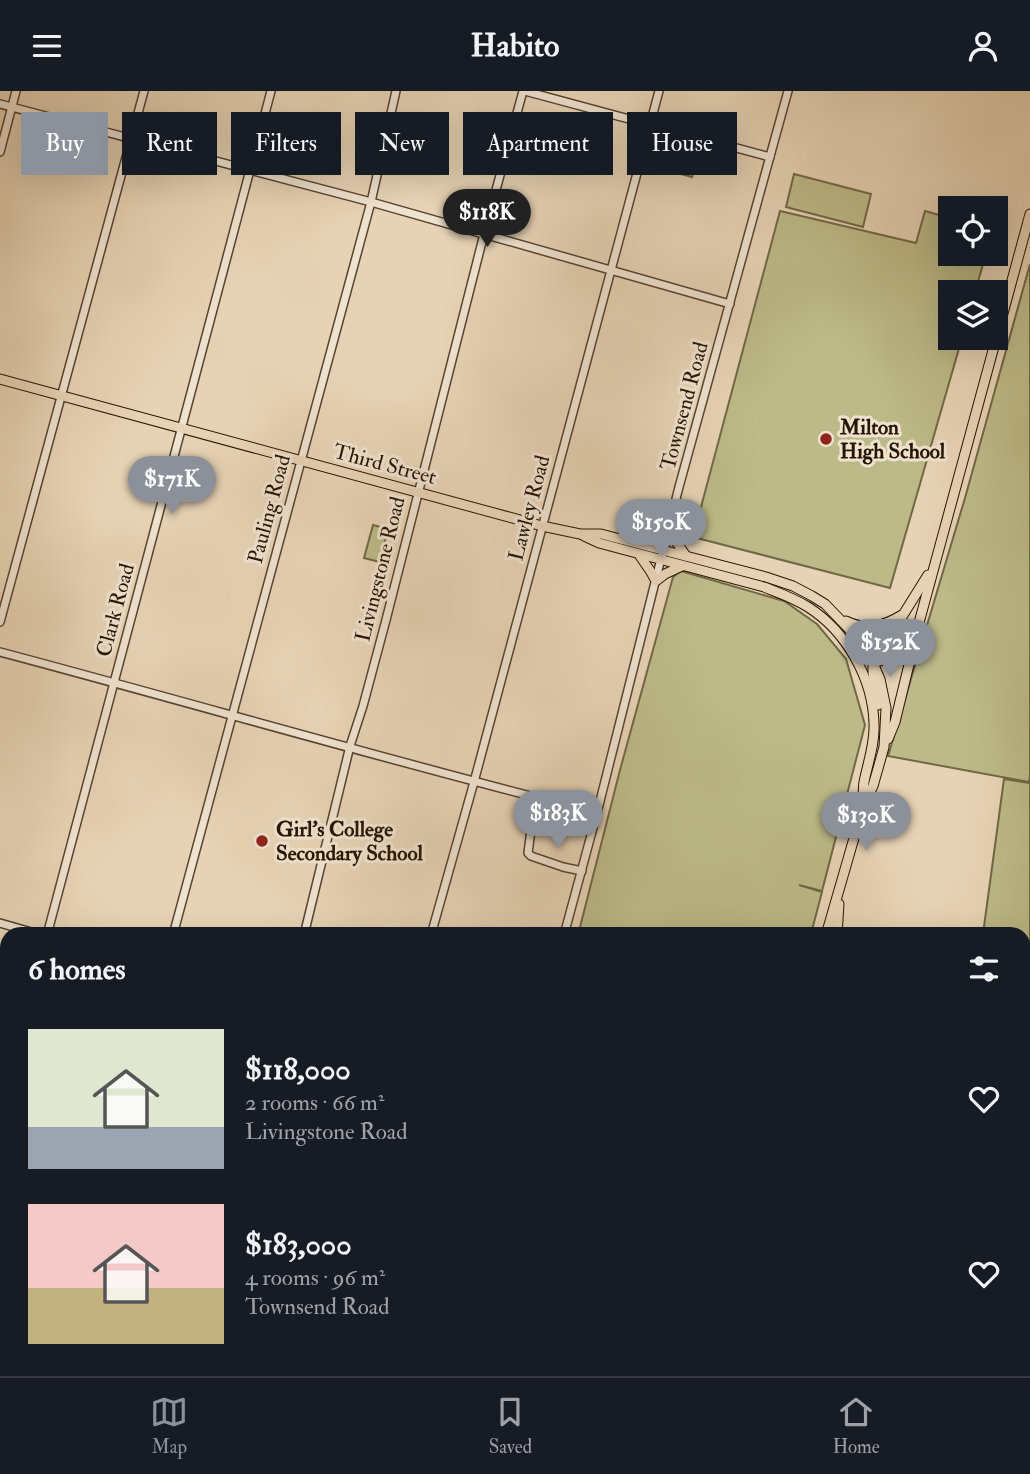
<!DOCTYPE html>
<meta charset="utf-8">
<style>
:root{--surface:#171b24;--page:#20242c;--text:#f1f3f6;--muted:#9ea1a6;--line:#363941;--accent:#8c9099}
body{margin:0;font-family:"IM FELL Double Pica",serif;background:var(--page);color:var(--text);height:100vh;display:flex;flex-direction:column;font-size:26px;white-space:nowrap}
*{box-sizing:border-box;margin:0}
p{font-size:23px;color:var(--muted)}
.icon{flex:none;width:38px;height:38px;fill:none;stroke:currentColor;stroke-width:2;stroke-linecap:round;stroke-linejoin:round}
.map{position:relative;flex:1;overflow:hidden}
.sheet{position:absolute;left:0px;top:836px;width:1031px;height:450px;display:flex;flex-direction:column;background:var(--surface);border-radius:21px 21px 0 0;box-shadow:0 7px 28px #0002}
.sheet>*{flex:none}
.guide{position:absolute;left:21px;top:21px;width:989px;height:63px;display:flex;gap:14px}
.controls{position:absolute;left:938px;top:105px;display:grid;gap:14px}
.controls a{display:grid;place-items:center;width:70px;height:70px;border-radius:0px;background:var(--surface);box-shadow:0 7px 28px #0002;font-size:35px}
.price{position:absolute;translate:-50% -60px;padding:0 16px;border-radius:24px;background:var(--accent);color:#fff;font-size:23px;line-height:46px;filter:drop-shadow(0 2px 4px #0008)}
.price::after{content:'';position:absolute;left:50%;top:42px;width:21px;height:16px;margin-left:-10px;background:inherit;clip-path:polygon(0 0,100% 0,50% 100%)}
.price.active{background:#222;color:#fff}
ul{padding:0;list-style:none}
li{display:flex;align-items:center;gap:21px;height:175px;padding:0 28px}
li span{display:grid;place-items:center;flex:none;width:196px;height:140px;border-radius:0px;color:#555}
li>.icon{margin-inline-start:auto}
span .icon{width:84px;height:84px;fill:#fffc;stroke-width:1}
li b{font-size:30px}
h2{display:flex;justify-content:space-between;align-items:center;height:84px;padding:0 28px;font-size:30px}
.pill{padding:0 24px;border-radius:0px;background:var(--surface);box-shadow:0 7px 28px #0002;font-size:24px;line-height:63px}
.pill.active{background:var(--accent);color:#fff}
header{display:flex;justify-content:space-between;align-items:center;height:91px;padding:0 28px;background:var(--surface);font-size:32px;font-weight:800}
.tab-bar{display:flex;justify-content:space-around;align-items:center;height:98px;border-top:2px solid var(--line);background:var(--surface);font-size:19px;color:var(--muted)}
.tab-bar a{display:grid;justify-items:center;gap:4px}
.tab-bar .active{color:var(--accent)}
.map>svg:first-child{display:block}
.green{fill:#bcba88;stroke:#716844;stroke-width:2}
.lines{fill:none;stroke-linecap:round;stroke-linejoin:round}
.minor-casing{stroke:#56442d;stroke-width:10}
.major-casing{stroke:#261500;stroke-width:11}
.minor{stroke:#efe2cf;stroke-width:7}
.major{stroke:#e6d3b5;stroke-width:9}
.poi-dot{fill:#8f2418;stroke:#efe2cf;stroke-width:2.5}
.labels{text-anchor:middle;stroke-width:6;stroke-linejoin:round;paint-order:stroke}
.street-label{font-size:21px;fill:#261500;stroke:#efe2cf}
.poi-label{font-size:21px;font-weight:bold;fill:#261500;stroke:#efe2cf;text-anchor:start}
</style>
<header><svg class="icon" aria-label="menu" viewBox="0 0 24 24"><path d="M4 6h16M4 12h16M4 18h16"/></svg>Habito<svg class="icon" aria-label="person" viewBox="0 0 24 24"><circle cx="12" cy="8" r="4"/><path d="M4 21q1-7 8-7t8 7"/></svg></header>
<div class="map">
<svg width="1030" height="1285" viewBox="0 0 1030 1285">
<rect width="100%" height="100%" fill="#e6d3b5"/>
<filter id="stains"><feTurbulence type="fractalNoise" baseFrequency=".00286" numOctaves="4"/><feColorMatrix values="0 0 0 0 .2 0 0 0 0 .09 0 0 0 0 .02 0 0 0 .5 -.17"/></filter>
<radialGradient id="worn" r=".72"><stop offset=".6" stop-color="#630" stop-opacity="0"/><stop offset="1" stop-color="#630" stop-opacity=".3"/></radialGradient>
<g class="green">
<polygon points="663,62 696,71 692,86 659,77"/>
<polygon points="794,83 871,103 863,136 786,116"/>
<polygon points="780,120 916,152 925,120 950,127 950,163 986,163 975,201 950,201 950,247 962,247 890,497 693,446"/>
<polygon points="1030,173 1030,683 1029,691 888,665 965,407"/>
<polygon points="373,434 388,438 380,471 364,467"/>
<polygon points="681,480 784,510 817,533 846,568 865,634 822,800 799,794 822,801 811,843 578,844 620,679 673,486"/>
<polygon points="1004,688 1029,692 1030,690 1030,995 1024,990 1024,844 983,843"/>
<polygon points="0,1120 7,1123 7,1279 703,1279 701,1285 0,1285"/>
<rect x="1024" y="1149" width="6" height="86"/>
</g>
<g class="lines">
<defs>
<g id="minor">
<polyline points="525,0 770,66"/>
<polyline points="0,13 371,111 730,213"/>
<polyline points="0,61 16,0"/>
<polyline points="0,531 144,0"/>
<path d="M0,561C199,614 397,672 597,722"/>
<polyline points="531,739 528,762 531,765 563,776 582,780"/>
<polyline points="0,832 42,844"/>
<polyline points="47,844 271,0"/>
<polyline points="173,844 371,111 396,0"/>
<polyline points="304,844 350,655 363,615 386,529 484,143 523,0"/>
<polyline points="431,844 474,691 659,0"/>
<polyline points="564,844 597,722 679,396 788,0"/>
<polyline points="0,1108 7,1112"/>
<polyline points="56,1285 57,1279"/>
</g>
<g id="major">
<polyline points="0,288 542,435 580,443 601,443 766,486 793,495 812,505 825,513 853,542 873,572 880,588 886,617 884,656 879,674 873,695 863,716 826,844"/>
<path d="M584,445L599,452L764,496C779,502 794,507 808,516C846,540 873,587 874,633C875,653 868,671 864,691C863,698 863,705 863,712"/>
<polyline points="643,453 655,448 669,440 686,465"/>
<polyline points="640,465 651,481 656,490 665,483 682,475"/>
<path d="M846,530C866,540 884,535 902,524"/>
<path d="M873,572C900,565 902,558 916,535"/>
<polyline points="878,614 873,582 873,572 928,484"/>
<polyline points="888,648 895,631 920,528 1030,123"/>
<polyline points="837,844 839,813"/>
<polyline points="1024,1050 1030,1052"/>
<polyline points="1024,1059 1030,1060"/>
<polyline points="711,1285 713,1279"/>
</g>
</defs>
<use href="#minor" class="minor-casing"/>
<use href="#major" class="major-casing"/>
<use href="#minor" class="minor"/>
<use href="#major" class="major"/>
</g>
<g class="poi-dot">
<circle cx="826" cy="348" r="7"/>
<circle cx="262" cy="750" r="7"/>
</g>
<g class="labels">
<g class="street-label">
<text transform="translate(684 315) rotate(-75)" y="7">Townsend Road</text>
<text transform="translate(385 373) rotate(15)" y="7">Third Street</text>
<text transform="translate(529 417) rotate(-75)" y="7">Lawley Road</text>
<text transform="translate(269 418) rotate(-75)" y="7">Pauling Road</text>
<text transform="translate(380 478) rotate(-76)" y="7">Livingstone Road</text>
<text transform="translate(115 519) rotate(-75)" y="7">Clark Road</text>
</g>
<g class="poi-label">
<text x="840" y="343">Milton<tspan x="840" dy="24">High School</tspan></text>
<text x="276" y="745">Girl's College<tspan x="276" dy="24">Secondary School</tspan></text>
</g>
</g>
<rect width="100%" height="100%" filter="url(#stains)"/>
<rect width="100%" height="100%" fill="url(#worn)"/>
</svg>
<div class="controls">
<a><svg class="icon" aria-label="locate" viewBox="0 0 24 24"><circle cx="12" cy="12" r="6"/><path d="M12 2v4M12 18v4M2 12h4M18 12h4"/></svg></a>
<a><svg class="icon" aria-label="layers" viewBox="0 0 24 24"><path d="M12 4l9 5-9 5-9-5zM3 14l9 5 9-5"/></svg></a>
</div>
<b class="price active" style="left:487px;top:158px">$118K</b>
<b class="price" style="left:172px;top:425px">$171K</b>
<b class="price" style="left:661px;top:468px">$150K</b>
<b class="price" style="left:890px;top:588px">$152K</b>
<b class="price" style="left:558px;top:759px">$183K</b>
<b class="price" style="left:866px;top:761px">$130K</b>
<div class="guide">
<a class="pill active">Buy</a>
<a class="pill">Rent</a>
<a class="pill">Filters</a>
<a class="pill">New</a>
<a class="pill">Apartment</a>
<a class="pill">House</a>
</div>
<section class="sheet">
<h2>6 homes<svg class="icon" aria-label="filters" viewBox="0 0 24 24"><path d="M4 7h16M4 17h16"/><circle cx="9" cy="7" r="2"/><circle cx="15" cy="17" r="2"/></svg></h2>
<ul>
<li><span style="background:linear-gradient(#dfe7d0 70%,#9aa5b1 0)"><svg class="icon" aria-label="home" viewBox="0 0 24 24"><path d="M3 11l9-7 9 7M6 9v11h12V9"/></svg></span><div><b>$118,000</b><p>2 rooms · 66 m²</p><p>Livingstone Road</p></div><svg class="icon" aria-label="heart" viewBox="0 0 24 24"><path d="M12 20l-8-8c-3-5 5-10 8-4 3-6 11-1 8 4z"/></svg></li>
<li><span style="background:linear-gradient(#f6c9c9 60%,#c2b280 0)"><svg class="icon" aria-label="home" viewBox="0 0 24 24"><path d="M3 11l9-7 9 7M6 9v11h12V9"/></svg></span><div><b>$183,000</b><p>4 rooms · 96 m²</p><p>Townsend Road</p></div><svg class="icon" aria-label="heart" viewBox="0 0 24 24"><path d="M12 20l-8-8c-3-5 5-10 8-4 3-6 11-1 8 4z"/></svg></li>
</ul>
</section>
</div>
<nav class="tab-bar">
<a class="active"><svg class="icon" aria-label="map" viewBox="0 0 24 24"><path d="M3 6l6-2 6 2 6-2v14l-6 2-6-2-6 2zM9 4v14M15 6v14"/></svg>Map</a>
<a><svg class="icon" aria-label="saved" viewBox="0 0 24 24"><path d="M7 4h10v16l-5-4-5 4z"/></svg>Saved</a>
<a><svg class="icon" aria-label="home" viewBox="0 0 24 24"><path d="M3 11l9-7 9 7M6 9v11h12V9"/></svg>Home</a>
</nav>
